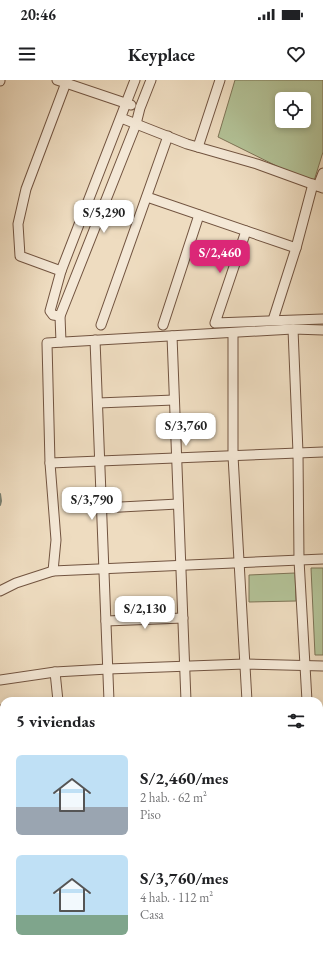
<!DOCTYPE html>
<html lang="es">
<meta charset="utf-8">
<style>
:root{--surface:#fff;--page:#f2f2f2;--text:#202124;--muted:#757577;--accent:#db2777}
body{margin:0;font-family:"EB Garamond",serif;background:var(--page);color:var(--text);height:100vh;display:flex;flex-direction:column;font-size:15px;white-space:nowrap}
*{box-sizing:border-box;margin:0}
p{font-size:13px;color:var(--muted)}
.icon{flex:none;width:22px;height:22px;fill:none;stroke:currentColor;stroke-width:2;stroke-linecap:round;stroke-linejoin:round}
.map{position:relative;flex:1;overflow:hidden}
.sheet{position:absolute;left:0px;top:617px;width:323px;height:256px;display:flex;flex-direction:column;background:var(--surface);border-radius:12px 12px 0 0;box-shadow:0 2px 6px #0003}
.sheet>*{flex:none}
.buttons{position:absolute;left:275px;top:12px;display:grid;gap:8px}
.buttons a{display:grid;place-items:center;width:36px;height:36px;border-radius:6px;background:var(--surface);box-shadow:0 2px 6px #0003;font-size:20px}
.price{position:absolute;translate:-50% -34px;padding:0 9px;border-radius:8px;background:#fff;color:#222;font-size:13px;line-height:26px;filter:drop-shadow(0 1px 2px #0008)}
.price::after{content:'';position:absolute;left:50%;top:24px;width:12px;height:9px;margin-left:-6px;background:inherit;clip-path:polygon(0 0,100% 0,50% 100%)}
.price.selected{background:var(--accent);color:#fff}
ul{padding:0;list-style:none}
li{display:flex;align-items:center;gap:12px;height:100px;padding:0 16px}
li span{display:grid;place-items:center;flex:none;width:112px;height:80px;border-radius:6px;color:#555}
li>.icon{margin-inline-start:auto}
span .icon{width:48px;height:48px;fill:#fffc;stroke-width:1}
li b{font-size:17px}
h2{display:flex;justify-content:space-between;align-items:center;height:48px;padding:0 16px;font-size:17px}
.status{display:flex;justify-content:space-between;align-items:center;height:28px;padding:0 20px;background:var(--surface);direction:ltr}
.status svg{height:11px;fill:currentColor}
header{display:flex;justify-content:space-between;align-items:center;height:52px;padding:0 16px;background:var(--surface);font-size:18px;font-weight:700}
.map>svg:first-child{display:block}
.park{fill:#b3c297;stroke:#7e7456;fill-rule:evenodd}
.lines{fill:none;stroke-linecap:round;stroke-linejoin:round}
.stream{stroke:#7a8070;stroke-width:2}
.minor-casing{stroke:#725440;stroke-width:11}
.minor{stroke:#f4e8d6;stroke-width:9}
</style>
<div class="status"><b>20:46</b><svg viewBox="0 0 49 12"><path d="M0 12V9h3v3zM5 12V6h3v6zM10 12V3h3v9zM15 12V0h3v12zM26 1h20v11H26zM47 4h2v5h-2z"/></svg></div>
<header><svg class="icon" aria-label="menu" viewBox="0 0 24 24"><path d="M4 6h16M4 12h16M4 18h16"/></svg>Keyplace<svg class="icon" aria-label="heart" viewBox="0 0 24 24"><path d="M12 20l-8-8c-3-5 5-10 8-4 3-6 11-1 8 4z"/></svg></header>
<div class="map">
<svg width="323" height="873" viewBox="0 0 323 873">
<rect width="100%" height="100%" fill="#eedcc0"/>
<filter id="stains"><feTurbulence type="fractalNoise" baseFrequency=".005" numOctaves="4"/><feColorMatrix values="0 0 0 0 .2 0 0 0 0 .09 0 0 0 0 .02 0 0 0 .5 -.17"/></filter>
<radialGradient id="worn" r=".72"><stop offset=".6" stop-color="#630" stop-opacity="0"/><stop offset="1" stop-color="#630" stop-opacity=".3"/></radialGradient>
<g class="park">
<path d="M235,0H323V72L313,104L218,57ZM282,19H304V41H282Z"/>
<polygon points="311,488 323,488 323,575 315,575"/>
<polygon points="295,493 296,521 249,522 249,495"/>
</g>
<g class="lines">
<polyline class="stream" points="0,414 1,421 0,425"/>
<defs>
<g id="minor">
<polyline points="57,0 131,25"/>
<polyline points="0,1 0,0"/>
<polyline points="121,38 187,64 257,84 323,108"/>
<polyline points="198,67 220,0"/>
<polyline points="318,106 323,93"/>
<polyline points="147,117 296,168"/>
<polyline points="246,151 215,243 323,239"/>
<polyline points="61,191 20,176 18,144 26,109 67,0"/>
<polyline points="60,236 53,235 50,231 61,191 135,0"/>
<polyline points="273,240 296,168 313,104"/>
<polyline points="101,245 168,56"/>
<polyline points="163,245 199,135"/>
<polyline points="293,249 298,373 299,480 307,621"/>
<polyline points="233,253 233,376 247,621"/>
<polyline points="172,256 186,621"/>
<polyline points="95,260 109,621"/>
<polyline points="61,262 60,236 136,44 140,28 151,0"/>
<polyline points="98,323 174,320"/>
<polyline points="50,383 323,372"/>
<polyline points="102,428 178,424"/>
<polyline points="53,491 56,460 50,383 47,263 293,249 323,250"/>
<polyline points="0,511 16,503 53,491 323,479"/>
<polyline points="106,541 183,538"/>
<polyline points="55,592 58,621"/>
<polyline points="0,600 55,592 108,589 245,584 323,586"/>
<polyline points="0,630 4,642"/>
<polyline points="319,691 323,691"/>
<polyline points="0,767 4,770"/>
<polyline points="319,822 321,873"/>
<polyline points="21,869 23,873"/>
<polyline points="49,869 52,873"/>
<polyline points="67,869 67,873"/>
<polyline points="119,869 119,873"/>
<polyline points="195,869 195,873"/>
<polyline points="260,869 260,873"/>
</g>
</defs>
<use href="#minor" class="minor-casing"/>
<use href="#minor" class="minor"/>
</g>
<rect width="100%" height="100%" filter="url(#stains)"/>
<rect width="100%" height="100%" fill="url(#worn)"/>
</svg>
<div class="buttons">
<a><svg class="icon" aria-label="locate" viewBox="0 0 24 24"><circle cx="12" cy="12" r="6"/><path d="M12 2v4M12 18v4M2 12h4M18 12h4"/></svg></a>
</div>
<b class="price" style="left:104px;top:154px">S/5,290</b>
<b class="price selected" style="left:220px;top:194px">S/2,460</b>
<b class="price" style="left:186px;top:367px">S/3,760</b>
<b class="price" style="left:92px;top:441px">S/3,790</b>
<b class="price" style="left:145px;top:550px">S/2,130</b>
<section class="sheet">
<h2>5 viviendas<svg class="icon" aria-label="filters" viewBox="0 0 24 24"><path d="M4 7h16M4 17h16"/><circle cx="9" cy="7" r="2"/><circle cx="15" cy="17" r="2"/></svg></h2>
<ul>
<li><span style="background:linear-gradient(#bfe0f5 65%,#9aa5b1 0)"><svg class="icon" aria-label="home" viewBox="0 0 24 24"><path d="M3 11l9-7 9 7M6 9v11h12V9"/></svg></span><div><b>S/2,460/mes</b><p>2 hab. · 62 m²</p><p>Piso</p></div></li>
<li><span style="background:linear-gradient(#bfe0f5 75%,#7fa58c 0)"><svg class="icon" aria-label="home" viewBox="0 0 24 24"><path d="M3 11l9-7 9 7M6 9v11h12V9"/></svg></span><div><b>S/3,760/mes</b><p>4 hab. · 112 m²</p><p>Casa</p></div></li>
</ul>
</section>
</div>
